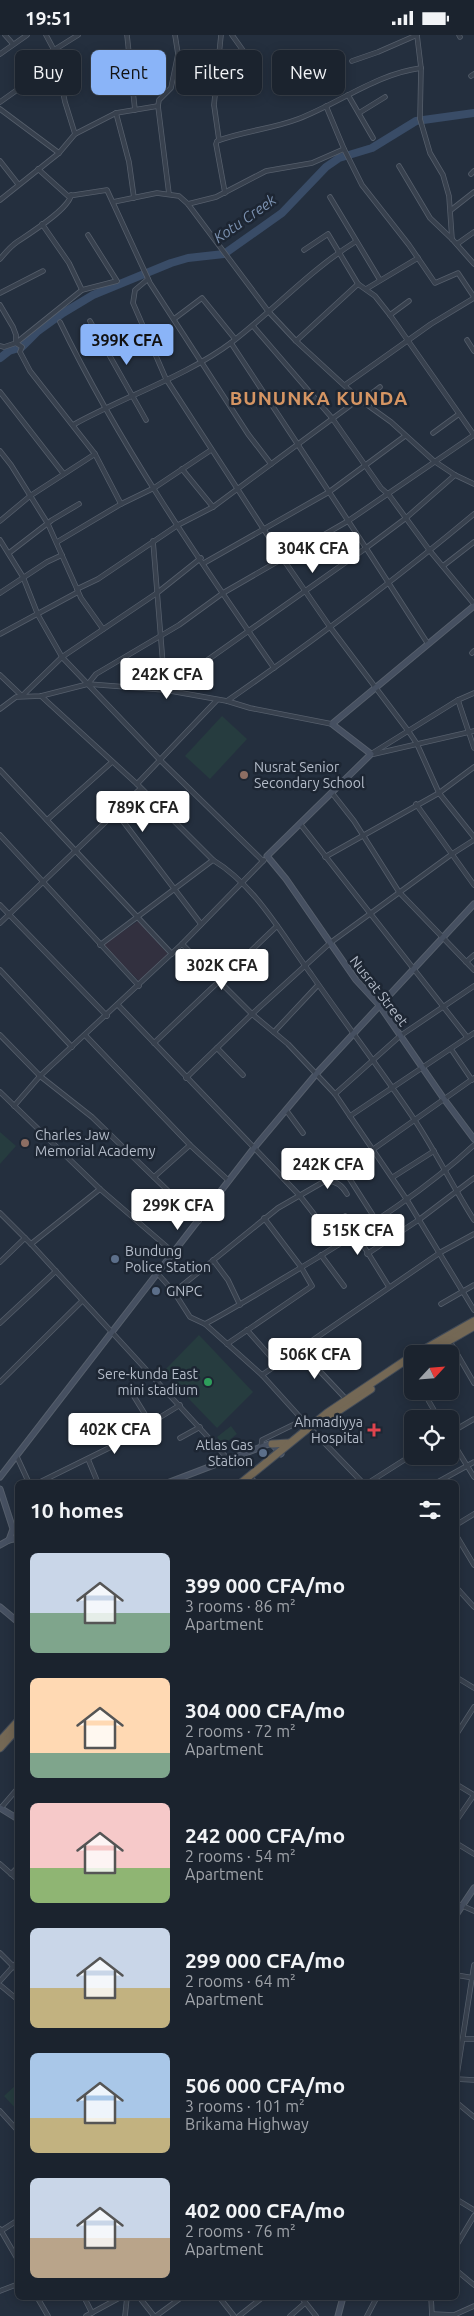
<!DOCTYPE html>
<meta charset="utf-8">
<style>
:root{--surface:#1b232e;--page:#282f3a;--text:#f1f3f6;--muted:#a0a4aa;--line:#39404a;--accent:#8ab4f8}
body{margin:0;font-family:Ubuntu,sans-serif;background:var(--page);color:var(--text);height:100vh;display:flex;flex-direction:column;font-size:19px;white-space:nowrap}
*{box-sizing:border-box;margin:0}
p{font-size:16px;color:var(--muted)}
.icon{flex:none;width:28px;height:28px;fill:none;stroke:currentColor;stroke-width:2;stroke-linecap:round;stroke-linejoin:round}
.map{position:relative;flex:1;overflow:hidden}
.side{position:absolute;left:15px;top:1445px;width:444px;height:820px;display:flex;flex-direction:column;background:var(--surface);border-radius:8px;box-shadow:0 2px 12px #0003,0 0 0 1px var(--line)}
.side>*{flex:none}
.top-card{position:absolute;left:15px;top:15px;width:445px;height:45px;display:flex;gap:10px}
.needle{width:32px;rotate:64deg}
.fabs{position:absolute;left:404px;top:1310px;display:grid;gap:10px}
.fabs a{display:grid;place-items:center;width:55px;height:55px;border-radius:8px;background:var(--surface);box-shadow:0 2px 12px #0003,0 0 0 1px var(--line);font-size:25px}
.price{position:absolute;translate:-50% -42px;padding:0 11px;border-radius:5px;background:#fff;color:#222;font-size:16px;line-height:32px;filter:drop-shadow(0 1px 2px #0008)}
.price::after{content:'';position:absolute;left:50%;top:30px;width:15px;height:11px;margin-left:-8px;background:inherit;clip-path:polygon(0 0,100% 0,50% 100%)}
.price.selected{background:var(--accent);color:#111}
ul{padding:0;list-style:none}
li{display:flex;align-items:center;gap:15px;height:125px;padding:0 15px}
li span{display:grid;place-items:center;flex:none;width:140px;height:100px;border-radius:8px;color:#555}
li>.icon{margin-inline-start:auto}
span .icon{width:60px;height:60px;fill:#fffc;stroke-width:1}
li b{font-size:21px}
h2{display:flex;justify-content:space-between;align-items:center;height:60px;padding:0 15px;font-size:21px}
.tag{padding:0 18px;border-radius:8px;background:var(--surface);box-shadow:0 2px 12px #0003,0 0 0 1px var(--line);font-size:18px;line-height:45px}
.tag.selected{background:var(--accent);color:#111}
.status{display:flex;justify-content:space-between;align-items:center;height:35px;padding:0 25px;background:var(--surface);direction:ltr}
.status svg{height:14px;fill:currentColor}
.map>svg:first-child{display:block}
.medical{fill:#32303f}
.green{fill:#263c3f}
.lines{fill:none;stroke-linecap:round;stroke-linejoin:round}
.river{stroke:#394c67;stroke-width:8}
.street-casing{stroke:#565f6c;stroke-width:5.5}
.secondary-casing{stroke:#565f6c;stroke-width:7}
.highway-casing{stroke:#434c59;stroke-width:9}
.street{stroke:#38414e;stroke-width:4}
.secondary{stroke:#465061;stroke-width:5}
.highway{stroke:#746855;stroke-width:7}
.education-dot{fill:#8d6e63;stroke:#1d2633;stroke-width:2}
.service-dot{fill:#5c6f8a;stroke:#1d2633;stroke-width:2}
.leisure-dot{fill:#2e9e5b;stroke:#1d2633;stroke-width:2}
.health-dot{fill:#e0444e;stroke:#1d2633;stroke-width:2}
.labels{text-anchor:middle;stroke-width:5;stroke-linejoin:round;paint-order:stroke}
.poi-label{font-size:14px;fill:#b4bcc9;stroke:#1d2633;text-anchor:start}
.street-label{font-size:14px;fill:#b4bcc9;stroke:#1d2633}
.water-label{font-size:15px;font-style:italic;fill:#7c92b1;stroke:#1d2633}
.district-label{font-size:19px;font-weight:bold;letter-spacing:1px;fill:#d59563;stroke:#1d2633}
</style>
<div class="status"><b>19:51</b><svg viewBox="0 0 49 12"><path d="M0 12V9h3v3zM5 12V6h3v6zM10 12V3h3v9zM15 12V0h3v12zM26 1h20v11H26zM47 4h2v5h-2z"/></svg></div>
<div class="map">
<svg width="474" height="2281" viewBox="0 0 474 2281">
<rect width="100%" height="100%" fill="#242f3e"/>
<polygon class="medical" points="138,886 169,920 141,948 103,910"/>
<g class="green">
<polygon points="222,681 247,704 210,744 185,721"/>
<polygon points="0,1097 16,1111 0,1129"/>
<polygon points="199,1300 253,1357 217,1393 163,1337"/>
<polygon points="231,1391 237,1399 223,1410 217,1402"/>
<polygon points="17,2049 17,2075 4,2061"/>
</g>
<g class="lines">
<polyline class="river" points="0,323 9,316 22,312 38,296 63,278 93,260 171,228 188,223 224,219 282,178 326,132 339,123 372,113 416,86 474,78"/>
<defs>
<g id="street">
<polyline points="5,0 13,9"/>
<polyline points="127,0 135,75"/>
<polyline points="232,0 247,21"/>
<polyline points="459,0 460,2"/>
<polyline points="54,15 78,0"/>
<polyline points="0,19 27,0"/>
<polyline points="352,26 378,17 417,0"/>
<polyline points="421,33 420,84 430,118 443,140 449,161 452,204"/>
<polyline points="471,41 474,39"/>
<polyline points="348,60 373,103"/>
<polyline points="0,67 24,50 59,39"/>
<polyline points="0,74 59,118"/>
<polyline points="116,78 129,127 134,163"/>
<polyline points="359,78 385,62"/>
<polyline points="75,99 116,78 158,71"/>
<polyline points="219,105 214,70 221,0"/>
<polyline points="344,114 362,150 409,210 435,248 458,238 474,262"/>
<polyline points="0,126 18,149"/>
<polyline points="399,131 430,183 452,204 474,229"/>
<polyline points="38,134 68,161 107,155 150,248 248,399 271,429"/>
<polyline points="471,139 474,136"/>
<path d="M225,158L216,109L217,106C243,96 272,94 298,84C340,68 376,39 421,33L417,0"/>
<polyline points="169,159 158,71 159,65 171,53 178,19 175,0"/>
<polyline points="330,162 380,245"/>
<polyline points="0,165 59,118 75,99 65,67 54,15 46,0"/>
<polyline points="113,167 157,158 179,161 188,169 268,276 296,306 359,364 391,387 434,426 455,440 474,449"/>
<polyline points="188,169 216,162 266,136 312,128 344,114 326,71"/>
<polyline points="451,175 474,157"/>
<polyline points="42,189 69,228 82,255"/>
<polyline points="88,200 117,246 82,255 16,308 22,312 20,317 30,336 95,419 121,469"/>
<polyline points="457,209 474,197"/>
<polyline points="304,215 328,199 358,249"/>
<path d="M0,224C5,218 11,211 17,207C29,199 69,174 71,160"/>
<polyline points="148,244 135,255 133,268 166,344 283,524 330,592 409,697 417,709 439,758 474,802"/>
<polyline points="366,254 418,223"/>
<polyline points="0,258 43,236"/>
<polyline points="0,270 13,292 16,300 16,308 4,312 0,311"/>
<polyline points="390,280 409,266"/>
<polyline points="174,284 202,263 235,304"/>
<polyline points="90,286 146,385"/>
<path d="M60,287C119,409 197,522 274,633"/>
<polyline points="253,291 332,383 381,453 389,460 430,516 474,569"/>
<polyline points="467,305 474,316"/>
<polyline points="296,306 358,249 375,261 390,280 474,400"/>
<polyline points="231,308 366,513 406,483 455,440"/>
<polyline points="345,350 431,289 474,263"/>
<polyline points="0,357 63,438"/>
<polyline points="362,366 380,352"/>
<path d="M73,390C123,362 187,341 232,307C274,275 310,235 355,207"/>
<polyline points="433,398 459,379"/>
<polyline points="0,416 11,430 48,489 81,563 103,594"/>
<polyline points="182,434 213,472"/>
<polyline points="0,486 30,461 95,419"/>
<polyline points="0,505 23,542 38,580 62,622 160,725 263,826"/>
<polyline points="153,506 165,655"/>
<polyline points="57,507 121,469 154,453 211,415"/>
<polyline points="9,518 52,485 79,469"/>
<polyline points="204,528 329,457 405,401"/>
<polyline points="443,531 474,507"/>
<polyline points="77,554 98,544 178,490 213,472 359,364"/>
<polyline points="0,558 47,527 62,520"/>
<polyline points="0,599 78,557"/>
<polyline points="472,618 474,616"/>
<polyline points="0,640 22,661 62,622 157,558 201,523"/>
<polyline points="88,649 96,639 179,590 223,558 348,486 474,400"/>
<polyline points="165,655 366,513 428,609"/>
<polyline points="41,661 137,749 213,825 100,910"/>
<polyline points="458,665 474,713"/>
<path d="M227,666C312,607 395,545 474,479"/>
<polyline points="0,674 16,662 41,661 88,649 165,655 227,666 250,673 332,689"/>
<polyline points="371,719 458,665 474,658"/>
<polyline points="374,719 474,696"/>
<polyline points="0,735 172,919"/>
<polyline points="137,749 217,665"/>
<polyline points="332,758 354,786 399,857 474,935"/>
<polyline points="416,769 474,850"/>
<polyline points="116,777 201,889"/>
<polyline points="47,785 112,727"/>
<polyline points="301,790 467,1002"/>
<polyline points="0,800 139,951"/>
<polyline points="325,822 439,758 474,732"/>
<path d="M213,825C256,851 282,900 311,939C345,988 381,1035 414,1084C436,1117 453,1152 474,1185"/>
<polyline points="0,870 107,981"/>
<polyline points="0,888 140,754"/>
<polyline points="182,909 252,979 288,1009 335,1059 407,1165 474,1275"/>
<polyline points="466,927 474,920"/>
<polyline points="0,935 72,1012"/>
<polyline points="118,970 300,1161 338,1210"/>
<polyline points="274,997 318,950"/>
<polyline points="0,1000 40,1041 92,1082 199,1186"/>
<polyline points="85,1000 190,1110 229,1146"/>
<polyline points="154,1008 277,891"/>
<polyline points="217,1013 243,1040"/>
<polyline points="451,1014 472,1045"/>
<polyline points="186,1043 252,979 330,908 452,819 474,805"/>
<polyline points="0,1057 100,1154 174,1218"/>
<polyline points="335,1059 400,1001 474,951"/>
<polyline points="14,1071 40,1041 182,909 264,825"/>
<polyline points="286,1075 303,1098"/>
<polyline points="350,1081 474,998"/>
<path d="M311,1126L325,1146C335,1145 342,1150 347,1159"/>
<polyline points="344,1135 376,1185"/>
<polyline points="154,1142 190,1110"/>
<polyline points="393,1142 434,1116"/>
<polyline points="0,1178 31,1209 228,1424"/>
<polyline points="345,1181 389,1252"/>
<polyline points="31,1209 100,1154"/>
<polyline points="367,1219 420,1184 474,1143"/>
<polyline points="321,1220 344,1251"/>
<polyline points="213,1225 228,1245 240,1270"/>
<polyline points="0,1227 25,1203"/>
<path d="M158,1239L174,1257L190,1282L205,1289C244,1268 280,1245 317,1223C372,1189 427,1154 474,1110"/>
<polyline points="174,1257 278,1173 344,1135 474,1043"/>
<polyline points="441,1269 474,1250"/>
<polyline points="0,1288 56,1236"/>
<polyline points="205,1289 262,1340 309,1392"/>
<polyline points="247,1295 277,1329"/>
<polyline points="449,1305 474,1348"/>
<polyline points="227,1309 312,1251 301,1232 264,1183"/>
<polyline points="299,1314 346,1364"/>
<polyline points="407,1329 412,1338"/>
<polyline points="262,1340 441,1217 474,1199"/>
<polyline points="0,1347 82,1266"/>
<polyline points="130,1355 151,1389"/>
<polyline points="423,1356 439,1384"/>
<polyline points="108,1385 118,1408"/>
<polyline points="312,1395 363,1448"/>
<polyline points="450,1398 474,1384"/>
<polyline points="180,1403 200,1392"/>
<polyline points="450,1403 474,1442"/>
<polyline points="261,1413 262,1405 303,1385"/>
<polyline points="17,1422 29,1448"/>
<polyline points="88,1424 98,1448"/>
<polyline points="249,1441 256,1448"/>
<polyline points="38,1448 115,1410 180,1370"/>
<polyline points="368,1448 412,1420"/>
<polyline points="436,1448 474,1427"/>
<polyline points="456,1490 474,1479"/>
<polyline points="456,1500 474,1530"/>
<polyline points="15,1503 18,1511"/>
<polyline points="456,1552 474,1572"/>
<polyline points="456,1642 474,1653"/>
<polyline points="456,1700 474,1672"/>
<polyline points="456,1749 474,1760"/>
<polyline points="0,1774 18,1753"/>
<polyline points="456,1786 474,1760"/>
<polyline points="456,1808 474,1819"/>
<polyline points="0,1829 18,1845"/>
<polyline points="11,1839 18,1832"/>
<polyline points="456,1868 474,1876"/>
<polyline points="0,1918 18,1936"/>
<polyline points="456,1940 474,1943"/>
<polyline points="0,1946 18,1926"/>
<polyline points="0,1950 18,1965"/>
<polyline points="463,2004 474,2004"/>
<polyline points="456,2044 474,2045"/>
<polyline points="456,2046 474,1930"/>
<polyline points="456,2067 474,2082"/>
<polyline points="0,2076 18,2096"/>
<polyline points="456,2164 474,2175"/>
<polyline points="0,2194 18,2225"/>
<polyline points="1,2196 18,2185"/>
<polyline points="456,2211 474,2181"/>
<polyline points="456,2235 474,2250"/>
<polyline points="0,2256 18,2249"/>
<polyline points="37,2262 48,2281"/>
<polyline points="84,2262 92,2278"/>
<polyline points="139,2262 154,2281"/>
<polyline points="219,2262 234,2281"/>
<polyline points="301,2262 316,2281"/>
<polyline points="431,2262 432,2281"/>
<polyline points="432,2279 454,2280 474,2271"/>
<polyline points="86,2281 121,2262"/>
<polyline points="125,2281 127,2262"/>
<polyline points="156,2281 182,2262"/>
<polyline points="239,2281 263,2262"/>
<polyline points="290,2281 305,2268"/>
<polyline points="367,2281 377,2262"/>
</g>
<g id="secondary">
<polyline points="474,571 332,689 371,719 267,821 286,844 356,945 380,971 444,1064 474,1104"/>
<polyline points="0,1442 254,1113 317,1038 474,869"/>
<polyline points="167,1448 269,1409 273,1410 281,1419"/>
<polyline points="0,1454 13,1494 9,1505 0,1510"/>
<polyline points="9,1505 18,1503"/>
<polyline points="0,1572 18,1587"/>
<polyline points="0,1773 18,1784"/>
<polyline points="456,1880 474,1853"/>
<polyline points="338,2281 343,2262"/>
</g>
<g id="highway">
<polyline points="416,1319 474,1286"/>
<polyline points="426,1319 473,1292"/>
<polyline points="332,1380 371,1354"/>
<polyline points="272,1409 289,1408"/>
<polyline points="241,1448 327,1378 412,1321"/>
<polyline points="0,1706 18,1686"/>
<polyline points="0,1713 18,1693"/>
</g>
</defs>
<use href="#street" class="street-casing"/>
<use href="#secondary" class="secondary-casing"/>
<use href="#highway" class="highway-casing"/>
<use href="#street" class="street"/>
<use href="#secondary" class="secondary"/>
<use href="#highway" class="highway"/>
</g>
<g class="education-dot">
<circle cx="244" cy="740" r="5"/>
<circle cx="25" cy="1108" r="5"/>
</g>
<g class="service-dot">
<circle cx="115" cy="1224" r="5"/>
<circle cx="156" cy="1256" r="5"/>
<circle cx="263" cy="1418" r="5"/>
</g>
<circle class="leisure-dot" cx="208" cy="1347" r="5"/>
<path class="health-dot" d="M371.5 1387.5h5v5h5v5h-5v5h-5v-5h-5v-5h5z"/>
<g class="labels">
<g class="poi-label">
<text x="254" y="737">Nusrat Senior<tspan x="254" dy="16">Secondary School</tspan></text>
<text x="35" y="1105">Charles Jaw<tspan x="35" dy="16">Memorial Academy</tspan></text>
<text x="125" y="1221">Bundung<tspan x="125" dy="16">Police Station</tspan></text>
<text x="166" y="1261">GNPC</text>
<text x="198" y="1344" text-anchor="end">Sere-kunda East<tspan x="198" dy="16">mini stadium</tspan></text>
<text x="363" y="1392" text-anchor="end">Ahmadiyya<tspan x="363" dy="16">Hospital</tspan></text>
<text x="253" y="1415" text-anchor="end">Atlas Gas<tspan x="253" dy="16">Station</tspan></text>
</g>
<g class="street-label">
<text transform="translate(379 956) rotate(52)" y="5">Nusrat Street</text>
</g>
<g class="water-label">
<text transform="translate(245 184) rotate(-35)" y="5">Kotu Creek</text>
</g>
<g class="district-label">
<text x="319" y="370">BUNUNKA KUNDA</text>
</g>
</g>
</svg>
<div class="fabs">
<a><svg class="needle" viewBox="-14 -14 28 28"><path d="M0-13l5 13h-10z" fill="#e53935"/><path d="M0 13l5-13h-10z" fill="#a0a4aa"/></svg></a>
<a><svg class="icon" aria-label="locate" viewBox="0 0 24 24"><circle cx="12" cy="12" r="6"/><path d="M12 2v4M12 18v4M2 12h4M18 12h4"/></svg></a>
</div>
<b class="price selected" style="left:127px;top:331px">399K CFA</b>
<b class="price" style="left:313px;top:539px">304K CFA</b>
<b class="price" style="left:167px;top:665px">242K CFA</b>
<b class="price" style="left:143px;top:798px">789K CFA</b>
<b class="price" style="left:222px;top:956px">302K CFA</b>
<b class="price" style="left:328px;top:1155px">242K CFA</b>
<b class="price" style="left:178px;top:1196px">299K CFA</b>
<b class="price" style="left:358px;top:1221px">515K CFA</b>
<b class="price" style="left:315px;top:1345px">506K CFA</b>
<b class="price" style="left:115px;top:1420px">402K CFA</b>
<div class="top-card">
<a class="tag">Buy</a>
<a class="tag selected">Rent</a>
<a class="tag">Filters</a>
<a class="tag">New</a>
</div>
<section class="side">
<h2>10 homes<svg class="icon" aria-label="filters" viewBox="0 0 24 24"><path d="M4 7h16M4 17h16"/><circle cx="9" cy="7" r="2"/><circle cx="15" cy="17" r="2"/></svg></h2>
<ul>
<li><span style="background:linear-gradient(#c9d6e8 60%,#7fa58c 0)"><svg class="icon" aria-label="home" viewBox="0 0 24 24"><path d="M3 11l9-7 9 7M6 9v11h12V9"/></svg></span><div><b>399 000 CFA/mo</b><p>3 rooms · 86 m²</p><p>Apartment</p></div></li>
<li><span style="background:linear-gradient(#ffd9b3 75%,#7fa58c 0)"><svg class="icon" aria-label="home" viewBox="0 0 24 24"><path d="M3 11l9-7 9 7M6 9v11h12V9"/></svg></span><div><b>304 000 CFA/mo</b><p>2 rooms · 72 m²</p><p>Apartment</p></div></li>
<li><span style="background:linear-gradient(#f6c9c9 65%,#8fb573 0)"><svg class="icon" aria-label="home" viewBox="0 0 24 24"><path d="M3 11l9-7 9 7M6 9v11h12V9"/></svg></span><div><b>242 000 CFA/mo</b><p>2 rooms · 54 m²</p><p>Apartment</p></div></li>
<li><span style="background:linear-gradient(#c9d6e8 60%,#c2b280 0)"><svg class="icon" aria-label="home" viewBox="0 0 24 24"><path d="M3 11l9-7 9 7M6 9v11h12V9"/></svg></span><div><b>299 000 CFA/mo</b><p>2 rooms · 64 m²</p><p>Apartment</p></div></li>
<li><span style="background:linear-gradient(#a9c7e8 65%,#c2b280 0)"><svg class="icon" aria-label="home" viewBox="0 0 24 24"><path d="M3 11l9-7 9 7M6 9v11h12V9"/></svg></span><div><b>506 000 CFA/mo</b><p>3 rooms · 101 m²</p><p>Brikama Highway</p></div></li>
<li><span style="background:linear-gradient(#c9d6e8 60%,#b9a48a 0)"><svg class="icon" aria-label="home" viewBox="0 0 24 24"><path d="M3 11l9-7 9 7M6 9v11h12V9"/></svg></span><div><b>402 000 CFA/mo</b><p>2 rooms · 76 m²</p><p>Apartment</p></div></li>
</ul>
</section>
</div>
